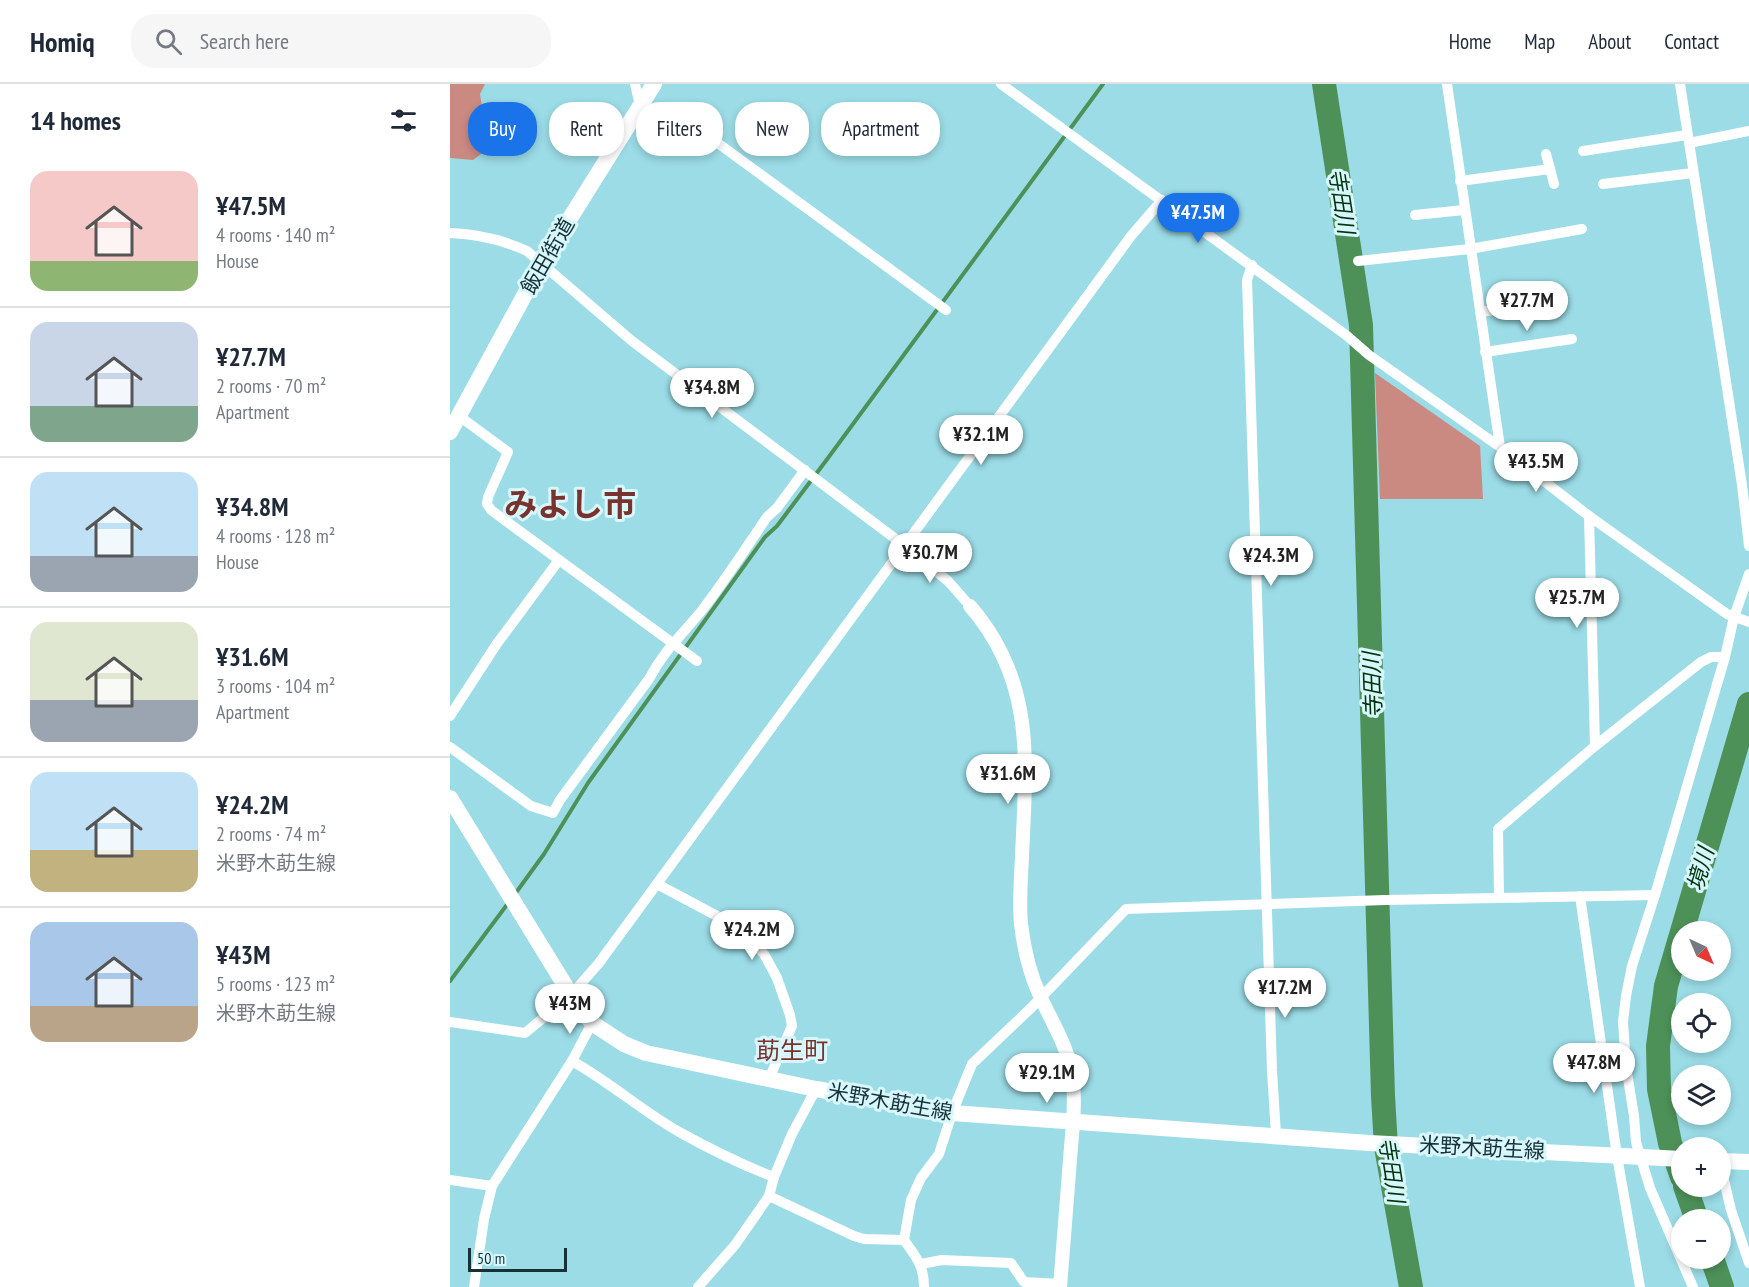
<!DOCTYPE html>
<meta charset="utf-8">
<style>
:root{--surface:#fff;--page:#f6f6f7;--text:#1f2937;--muted:#747a83;--line:#e0e1e3;--accent:#1a73e8}
body{margin:0;font-family:"PT Sans Narrow","Noto Sans JP",sans-serif;background:var(--page);color:var(--text);height:100vh;display:flex;flex-direction:column;font-size:22px;white-space:nowrap}
*{box-sizing:border-box;margin:0}
p{font-size:20px;color:var(--muted)}
.icon{flex:none;width:33px;height:33px;fill:none;stroke:currentColor;stroke-width:2;stroke-linecap:round;stroke-linejoin:round}
.map{position:relative;flex:1;overflow:hidden}
.panel{display:flex;flex-direction:column;background:var(--surface);width:450px}
.panel>*{flex:none}
.banner{position:absolute;left:18px;top:18px;width:570px;height:54px;display:flex;gap:12px}
.needle{width:39px;rotate:136deg}
.controls{position:absolute;left:1221px;top:837px;display:grid;gap:12px}
.controls a{display:grid;place-items:center;width:60px;height:60px;border-radius:50%;background:var(--surface);box-shadow:0 3px 9px #0003;font-size:30px}
.scale{position:absolute;left:18px;bottom:15px;width:99px;box-sizing:border-box;padding-left:6px;border:3px solid #173236;border-top:0;font-size:16px;line-height:21px;white-space:nowrap;color:#173236;-webkit-text-stroke:4px #d7f7fc;paint-order:stroke}
.price{position:absolute;translate:-50% -51px;padding:0 14px;border-radius:21px;background:#fff;color:#222;font-size:20px;line-height:39px;filter:drop-shadow(0 2px 3px #0008)}
.price::after{content:'';position:absolute;left:50%;top:36px;width:18px;height:14px;margin-left:-9px;background:inherit;clip-path:polygon(0 0,100% 0,50% 100%)}
.price.current{background:var(--accent);color:#fff}
ul{padding:0;list-style:none}
li{display:flex;align-items:center;gap:18px;height:150px;padding:0 30px}
li+li{border-top:2px solid var(--line)}
li span{display:grid;place-items:center;flex:none;width:168px;height:120px;border-radius:18px;color:#555}
li>.icon{margin-inline-start:auto}
span .icon{width:72px;height:72px;fill:#fffc;stroke-width:1}
li b{font-size:26px}
h2{display:flex;justify-content:space-between;align-items:center;height:72px;padding:0 30px;font-size:26px}
.pill{padding:0 21px;border-radius:24px;background:var(--surface);box-shadow:0 3px 9px #0003;font-size:21px;line-height:54px}
.pill.current{background:var(--accent);color:#fff}
header{display:flex;align-items:center;gap:36px;box-sizing:border-box;height:84px;padding:0 30px;background:var(--surface);border-bottom:2px solid var(--line)}
header strong{font-size:28px}
nav{display:flex;gap:33px;margin-inline-start:auto;font-size:21px}
.search{width:420px;height:54px;background:var(--page);display:flex;align-items:center;gap:15px;box-sizing:border-box;padding:0 21px;border-radius:24px;color:var(--muted);font-size:22px}
main{display:flex;flex:1;min-height:0}
.map>svg:first-child{display:block}
.green{fill:#ca8a82}
.lines{fill:none;stroke-linecap:round;stroke-linejoin:round}
.stream{stroke:#4d9158;stroke-width:4}
.river{stroke:#4d9158;stroke-width:24}
.minor{stroke:#fff;stroke-width:10}
.tertiary{stroke:#fff;stroke-width:14}
.secondary{stroke:#fff;stroke-width:16}
.labels{text-anchor:middle;stroke-width:6;stroke-linejoin:round;paint-order:stroke}
.street-label{font-size:21px;fill:#173236;stroke:#d7f7fc}
.water-label{font-size:22px;font-style:italic;fill:#00350e;stroke:#d7f7fc}
.quarter-label{font-size:24px;fill:#79322c;stroke:#d7f7fc}
.town-label{font-size:33px;font-weight:bold;fill:#79322c;stroke:#d7f7fc}
</style>
<header>
<strong>Homiq</strong>
<div class="search"><svg class="icon" aria-label="search" viewBox="0 0 24 24"><circle cx="10" cy="10" r="6"/><path d="M15 15l6 6"/></svg>Search here</div>
<nav><a>Home</a><a>Map</a><a>About</a><a>Contact</a></nav>
</header>
<main>
<section class="panel">
<h2>14 homes<svg class="icon" aria-label="filters" viewBox="0 0 24 24"><path d="M4 7h16M4 17h16"/><circle cx="9" cy="7" r="2"/><circle cx="15" cy="17" r="2"/></svg></h2>
<ul>
<li><span style="background:linear-gradient(#f6c9c9 75%,#8fb573 0)"><svg class="icon" aria-label="home" viewBox="0 0 24 24"><path d="M3 11l9-7 9 7M6 9v11h12V9"/></svg></span><div><b>¥47.5M</b><p>4 rooms · 140 m²</p><p>House</p></div></li>
<li><span style="background:linear-gradient(#c9d6e8 70%,#7fa58c 0)"><svg class="icon" aria-label="home" viewBox="0 0 24 24"><path d="M3 11l9-7 9 7M6 9v11h12V9"/></svg></span><div><b>¥27.7M</b><p>2 rooms · 70 m²</p><p>Apartment</p></div></li>
<li><span style="background:linear-gradient(#bfe0f5 70%,#9aa5b1 0)"><svg class="icon" aria-label="home" viewBox="0 0 24 24"><path d="M3 11l9-7 9 7M6 9v11h12V9"/></svg></span><div><b>¥34.8M</b><p>4 rooms · 128 m²</p><p>House</p></div></li>
<li><span style="background:linear-gradient(#dfe7d0 65%,#9aa5b1 0)"><svg class="icon" aria-label="home" viewBox="0 0 24 24"><path d="M3 11l9-7 9 7M6 9v11h12V9"/></svg></span><div><b>¥31.6M</b><p>3 rooms · 104 m²</p><p>Apartment</p></div></li>
<li><span style="background:linear-gradient(#bfe0f5 65%,#c2b280 0)"><svg class="icon" aria-label="home" viewBox="0 0 24 24"><path d="M3 11l9-7 9 7M6 9v11h12V9"/></svg></span><div><b>¥24.2M</b><p>2 rooms · 74 m²</p><p>米野木莇生線</p></div></li>
<li><span style="background:linear-gradient(#a9c7e8 70%,#b9a48a 0)"><svg class="icon" aria-label="home" viewBox="0 0 24 24"><path d="M3 11l9-7 9 7M6 9v11h12V9"/></svg></span><div><b>¥43M</b><p>5 rooms · 123 m²</p><p>米野木莇生線</p></div></li>
</ul>
</section>
<div class="map">
<svg width="1299" height="1203" viewBox="0 0 1299 1203">
<rect width="100%" height="100%" fill="#9bdce6"/>
<g class="green">
<polygon points="0,0 35,0 30,10 34,35 54,53 23,76 0,74"/>
<polygon points="925,289 1030,362 1033,415 930,415"/>
</g>
<g class="lines">
<g class="stream">
<polyline points="65,810 94,770 138,699 315,453 327,442 378,374 653,0"/>
<polyline points="0,897 59,818"/>
</g>
<g class="river">
<polyline points="874,0 911,241 933,1012 936,1063 961,1203"/>
<polyline points="1232,1093 1220,1059 1209,1005 1208,962 1216,902 1299,620"/>
<polyline points="1235,1102 1247,1136"/>
<polyline points="1262,1174 1272,1203"/>
</g>
<g class="minor">
<polyline points="185,0 190,21"/>
<polyline points="551,0 896,251 919,271 1050,363 1139,432 1277,530 1299,538"/>
<polyline points="997,0 1050,363"/>
<polyline points="1230,0 1292,401 1299,462"/>
<polyline points="186,28 193,34 269,60 496,226"/>
<polyline points="1239,59 1299,47"/>
<polyline points="1133,67 1237,51"/>
<polyline points="1096,70 1104,100"/>
<polyline points="1010,97 1100,85"/>
<polyline points="1153,100 1243,89"/>
<polyline points="965,131 1014,126"/>
<path d="M0,149C28,150 51,155 77,167L182,257L455,462L498,497L520,522"/>
<polyline points="908,177 1020,165 1132,145"/>
<polyline points="802,181 797,196 822,987 826,1051"/>
<polyline points="1030,228 1098,219"/>
<polyline points="1035,268 1122,255"/>
<polyline points="9,332 58,368 38,413 37,420 41,426 247,577"/>
<polyline points="1139,432 1145,662"/>
<polyline points="0,632 46,561 109,476"/>
<path d="M0,663L81,722L103,729L110,716L199,595C214,566 233,550 253,525C276,495 296,464 317,433L327,424L355,386"/>
<polyline points="207,800 284,841 314,870 327,894 340,931 342,942 319,995"/>
<polyline points="1130,812 1167,1072 1190,1203"/>
<polyline points="1049,814 1048,745 1145,662 1251,578 1261,573 1275,573"/>
<polyline points="0,938 75,949 121,911 149,879 635,215 681,152 712,116"/>
<path d="M122,977C160,998 193,1028 231,1049C260,1065 292,1081 324,1093"/>
<polyline points="1270,1079 1281,1126 1299,1179"/>
<polyline points="0,1096 42,1102"/>
<polyline points="319,1112 404,1152 414,1155 454,1156"/>
<polyline points="471,1180 492,1176 561,1179 574,1198 610,1200"/>
<polyline points="24,1203 34,1135 42,1102 122,977 142,939"/>
<polyline points="248,1203 285,1161 319,1112 324,1093 342,1050 366,1005"/>
<path d="M474,1203C474,1181 466,1173 454,1156L461,1116L471,1094L489,1070L502,1029L522,980L581,924L676,825L935,816L1205,811"/>
<polyline points="1243,1203 1200,1104 1186,1058 1184,1032 1176,982 1173,938 1176,912 1182,882 1205,811 1275,573 1284,533 1299,490"/>
</g>
<path class="tertiary" d="M520,522C586,598 576,679 572,772C571,794 569,818 571,840C574,866 580,891 591,914C602,938 616,960 621,985C627,1015 622,1046 620,1076C617,1118 613,1161 610,1203"/>
<g class="secondary">
<polyline points="0,348 92,179 204,0"/>
<polyline points="0,714 121,911 142,939 174,960 196,969 366,1005 502,1029 919,1059 1232,1075"/>
<polyline points="1270,1077 1299,1078"/>
</g>
</g>
<g class="labels">
<g class="street-label">
<text transform="translate(98 172) rotate(-60)" y="7">飯田街道</text>
<text transform="translate(440 1018) rotate(10)" y="7">米野木莇生線</text>
<text transform="translate(1032 1064) rotate(3)" y="7">米野木莇生線</text>
</g>
<g class="water-label">
<text transform="translate(892 117) rotate(81)" y="8">寺田川</text>
<text transform="translate(922 601) rotate(-92)" y="8">寺田川</text>
<text transform="translate(1250 785) rotate(-74)" y="8">境川</text>
<text transform="translate(942 1086) rotate(81)" y="8">寺田川</text>
</g>
<g class="quarter-label">
<text x="342" y="975">莇生町</text>
</g>
<g class="town-label">
<text x="120" y="432">みよし市</text>
</g>
</g>
</svg>
<div class="controls">
<a><svg class="needle" viewBox="-14 -14 28 28"><path d="M0-13l5 13h-10z" fill="#e53935"/><path d="M0 13l5-13h-10z" fill="#747a83"/></svg></a>
<a><svg class="icon" aria-label="locate" viewBox="0 0 24 24"><circle cx="12" cy="12" r="6"/><path d="M12 2v4M12 18v4M2 12h4M18 12h4"/></svg></a>
<a><svg class="icon" aria-label="layers" viewBox="0 0 24 24"><path d="M12 4l9 5-9 5-9-5zM3 14l9 5 9-5"/></svg></a>
<a>+</a>
<a>−</a>
</div>
<div class="scale">50 m</div>
<b class="price current" style="left:748px;top:160px">¥47.5M</b>
<b class="price" style="left:1077px;top:248px">¥27.7M</b>
<b class="price" style="left:262px;top:335px">¥34.8M</b>
<b class="price" style="left:531px;top:382px">¥32.1M</b>
<b class="price" style="left:1086px;top:409px">¥43.5M</b>
<b class="price" style="left:480px;top:500px">¥30.7M</b>
<b class="price" style="left:821px;top:503px">¥24.3M</b>
<b class="price" style="left:1127px;top:545px">¥25.7M</b>
<b class="price" style="left:558px;top:721px">¥31.6M</b>
<b class="price" style="left:302px;top:877px">¥24.2M</b>
<b class="price" style="left:835px;top:935px">¥17.2M</b>
<b class="price" style="left:120px;top:951px">¥43M</b>
<b class="price" style="left:1144px;top:1010px">¥47.8M</b>
<b class="price" style="left:597px;top:1020px">¥29.1M</b>
<div class="banner">
<a class="pill current">Buy</a>
<a class="pill">Rent</a>
<a class="pill">Filters</a>
<a class="pill">New</a>
<a class="pill">Apartment</a>
</div>
</div>
</main>
